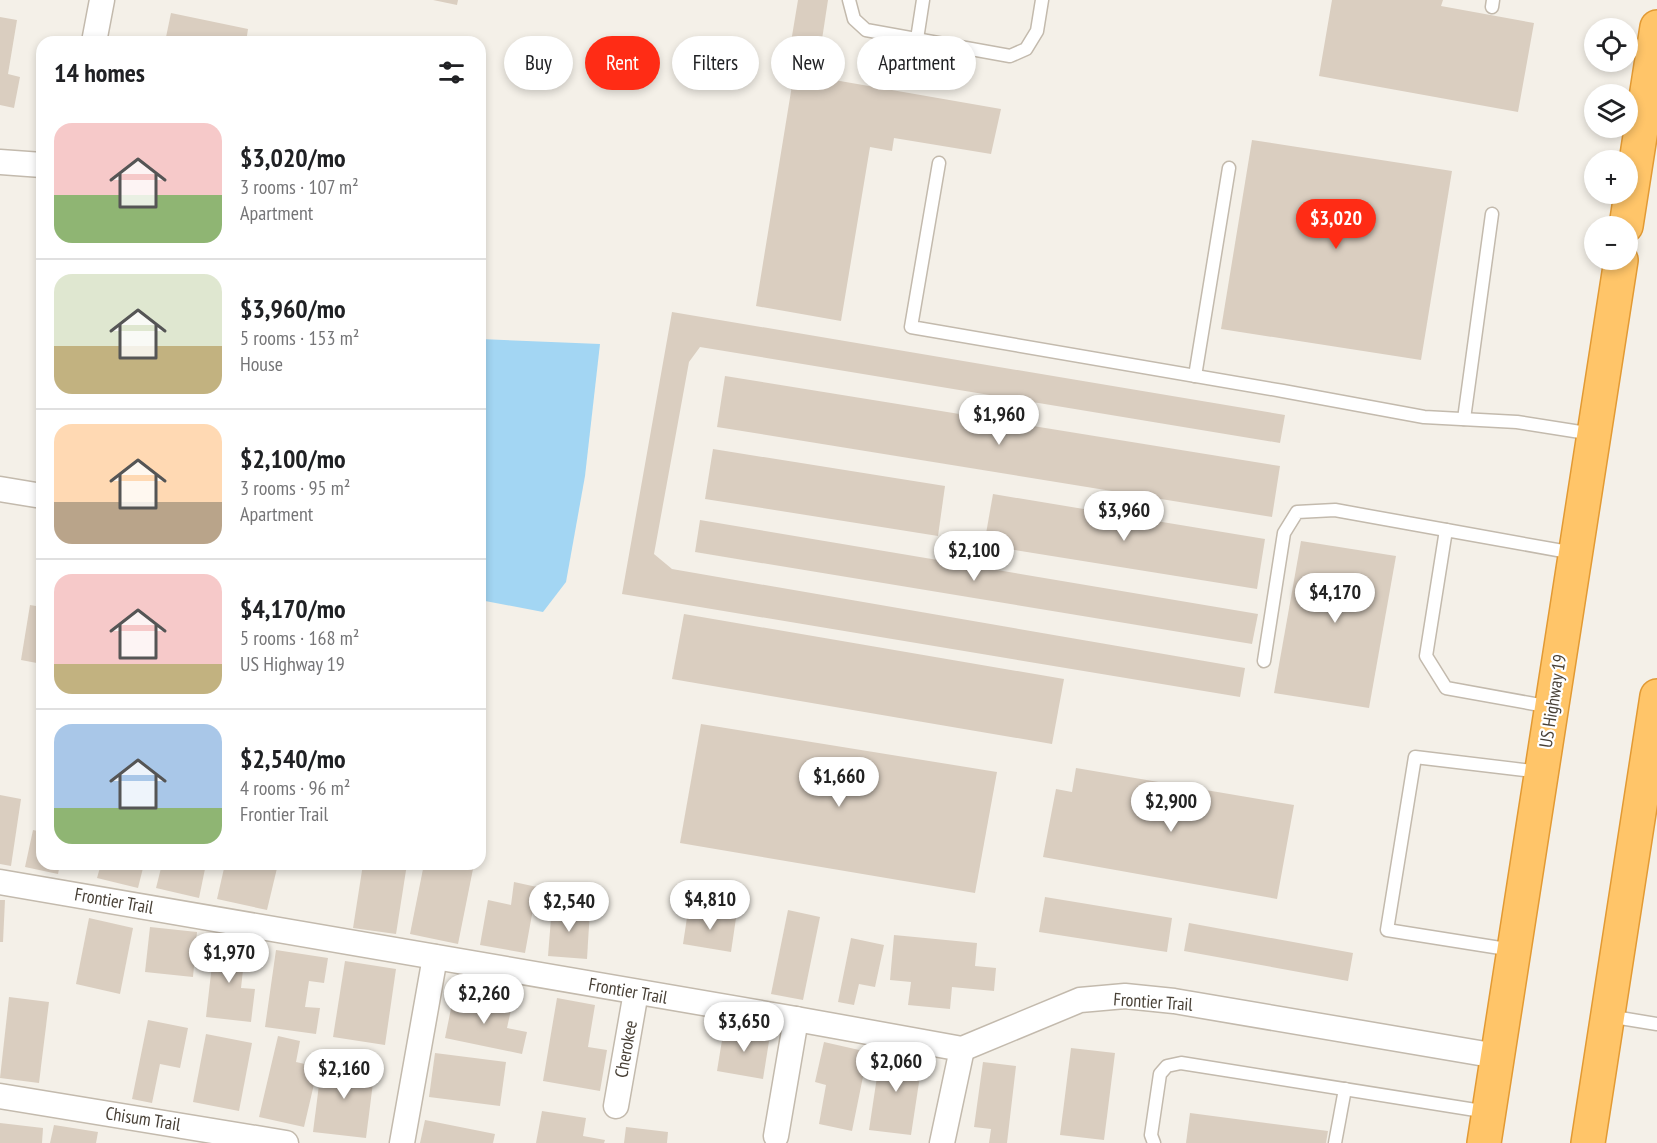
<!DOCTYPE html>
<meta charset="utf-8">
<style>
:root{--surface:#fff;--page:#f6f6f6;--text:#202124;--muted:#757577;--line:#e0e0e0;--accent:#ff2c15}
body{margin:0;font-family:"PT Sans Narrow",sans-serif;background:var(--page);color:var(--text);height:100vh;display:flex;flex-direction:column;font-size:22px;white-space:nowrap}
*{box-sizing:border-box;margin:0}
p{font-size:20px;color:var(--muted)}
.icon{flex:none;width:33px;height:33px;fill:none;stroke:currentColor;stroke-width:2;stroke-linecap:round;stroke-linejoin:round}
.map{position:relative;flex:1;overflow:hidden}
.details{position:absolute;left:36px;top:36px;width:450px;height:834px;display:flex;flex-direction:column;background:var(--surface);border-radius:18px;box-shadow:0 3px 9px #0003}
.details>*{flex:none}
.banner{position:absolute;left:504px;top:36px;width:570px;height:54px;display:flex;gap:12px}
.fabs{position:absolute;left:1584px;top:18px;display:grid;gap:12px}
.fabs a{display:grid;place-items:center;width:54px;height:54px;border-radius:50%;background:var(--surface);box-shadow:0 3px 9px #0003;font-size:30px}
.price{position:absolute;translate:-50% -51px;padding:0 14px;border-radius:21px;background:#fff;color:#222;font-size:20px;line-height:39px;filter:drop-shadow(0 2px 3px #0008)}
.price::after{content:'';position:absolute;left:50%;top:36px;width:18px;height:14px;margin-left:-9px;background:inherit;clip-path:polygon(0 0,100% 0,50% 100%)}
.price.selected{background:var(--accent);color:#fff}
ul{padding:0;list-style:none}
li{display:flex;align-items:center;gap:18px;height:150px;padding:0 18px}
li+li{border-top:2px solid var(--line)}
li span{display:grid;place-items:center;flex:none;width:168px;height:120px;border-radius:18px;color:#555}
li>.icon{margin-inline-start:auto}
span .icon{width:72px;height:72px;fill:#fffc;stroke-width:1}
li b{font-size:26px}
h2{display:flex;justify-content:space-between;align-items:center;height:72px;padding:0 18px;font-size:26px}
.chip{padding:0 21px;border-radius:27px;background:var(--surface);box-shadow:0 3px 9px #0003;font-size:21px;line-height:54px}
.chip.selected{background:var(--accent);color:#fff}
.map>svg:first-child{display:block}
.water{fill:#a3d6f3}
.building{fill:#dacec0}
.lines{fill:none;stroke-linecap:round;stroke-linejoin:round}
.lane-casing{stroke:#c3baad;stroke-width:15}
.street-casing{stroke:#c3baad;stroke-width:27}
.highway-casing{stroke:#e29a34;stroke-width:36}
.lane{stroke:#fff;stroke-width:12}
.street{stroke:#fff;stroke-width:24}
.highway{stroke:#ffc569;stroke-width:33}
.labels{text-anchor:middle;stroke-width:4.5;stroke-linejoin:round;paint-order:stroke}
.street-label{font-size:18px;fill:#484036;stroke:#fff}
</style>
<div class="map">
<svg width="1657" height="1143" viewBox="0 0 1657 1143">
<rect width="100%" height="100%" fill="#f4f0e8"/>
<polygon class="water" points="480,339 600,344 585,476 566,582 543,612 480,600"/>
<g class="building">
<polygon points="433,0 458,0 457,5"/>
<polygon points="798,0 828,0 821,46 791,42"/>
<polygon points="1332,0 1443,0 1441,6 1534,23 1518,112 1319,76"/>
<polygon points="171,13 248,29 246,42 165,42"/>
<polygon points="0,17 17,20 8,74 20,77 14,108 0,105"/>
<polygon points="794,73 1001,109 991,154 894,138 892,151 870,147 841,321 756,306"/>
<polygon points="1252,140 1452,171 1421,360 1221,329"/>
<polygon points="672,312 1285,415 1280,443 700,347 689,362 654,554 672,569 1245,668 1240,697 622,594"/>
<polygon points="725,376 1280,466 1272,517 717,427"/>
<polygon points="713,449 945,486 938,536 705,499"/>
<polygon points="993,494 1265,539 1257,589 984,545"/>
<polygon points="700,520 1258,614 1252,644 695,552"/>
<polygon points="1301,541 1396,556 1369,708 1274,693"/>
<polygon points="30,605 42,607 42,664 21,660"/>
<polygon points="684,614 1064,679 1052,744 672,679"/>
<polygon points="701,724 997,772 975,893 680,843"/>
<polygon points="1076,768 1294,805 1277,899 1043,857 1056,789 1072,792"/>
<polygon points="0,795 21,799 11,866 0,864"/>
<polygon points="33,830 42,832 42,864 60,864 58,874 25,867"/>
<polygon points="101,864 144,864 138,888 97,878"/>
<polygon points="162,864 206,864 199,898 156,888"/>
<polygon points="225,864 278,864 267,910 217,899"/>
<polygon points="363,864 407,864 396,934 353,928"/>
<polygon points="424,864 474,864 458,944 410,934"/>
<polygon points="514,882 537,887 525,953 480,945 488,900 511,905"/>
<polygon points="1045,897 1172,918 1167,952 1039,932"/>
<polygon points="0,900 5,900 3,942 0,942"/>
<polygon points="552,906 590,909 587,959 548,956"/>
<polygon points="788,910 820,917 803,1000 771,994"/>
<polygon points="688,911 736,918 731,952 683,944"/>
<polygon points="89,918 133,928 120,994 76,984"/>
<polygon points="1189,923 1353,953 1348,981 1184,951"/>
<polygon points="150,927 197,932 193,977 145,972"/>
<polygon points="894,935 977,943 975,966 996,968 994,991 952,987 950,1009 908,1005 911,982 890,980"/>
<polygon points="851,938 884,945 875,987 859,984 854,1005 838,1002"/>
<polygon points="215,939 246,943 241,988 255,989 251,1022 206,1017"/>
<polygon points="276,950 328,958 324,983 309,981 305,1007 320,1008 316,1034 265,1027"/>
<polygon points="345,961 396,969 385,1045 333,1037"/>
<polygon points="454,994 512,1005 507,1028 527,1032 522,1054 445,1038"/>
<polygon points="9,997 49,1002 39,1083 0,1078"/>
<polygon points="557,998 595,1005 588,1047 607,1050 600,1091 543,1081"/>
<polygon points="148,1020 188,1028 180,1068 160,1064 152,1103 132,1099"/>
<polygon points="724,1028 770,1035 763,1079 717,1071"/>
<polygon points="206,1034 252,1043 239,1111 193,1102"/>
<polygon points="278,1036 300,1041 296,1062 318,1067 304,1127 259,1117"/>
<polygon points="824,1042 868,1052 852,1131 819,1124 826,1085 815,1082"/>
<polygon points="1071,1048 1115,1053 1104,1140 1060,1135"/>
<polygon points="881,1050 923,1056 911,1135 869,1130"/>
<polygon points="435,1053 506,1062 500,1106 429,1097"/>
<polygon points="322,1061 375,1067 366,1138 313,1132"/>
<polygon points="983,1062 1016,1066 1007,1143 989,1143 991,1129 974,1127"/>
<polygon points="542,1111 586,1118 583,1136 605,1140 604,1143 536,1143"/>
<polygon points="1190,1113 1328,1131 1326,1143 1186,1143"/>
<polygon points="425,1120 495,1134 493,1143 420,1143"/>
<polygon points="0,1123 43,1128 42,1143 0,1143"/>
<polygon points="54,1125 98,1132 96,1143 50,1143"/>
<polygon points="626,1127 668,1132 667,1143 624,1143"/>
</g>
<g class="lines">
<defs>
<g id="lane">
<polyline points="849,0 854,19 866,30 1010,56 1026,49 1037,31 1042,0"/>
<polyline points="1492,7 1493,0"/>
<polyline points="917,39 923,0"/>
<polyline points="939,163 911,327 1283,391 1424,417 1517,422 1593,434"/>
<polyline points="1195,376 1229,168"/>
<polyline points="1464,419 1492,214"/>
<polyline points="1264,661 1284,533 1297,512 1335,510 1446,530"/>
<polyline points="1551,707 1446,688 1426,656 1446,530 1574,553"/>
<polyline points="1513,950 1387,930 1415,757 1541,772"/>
<polyline points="1608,1016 1657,1024"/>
<polyline points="1154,1143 1151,1135 1160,1074 1167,1066 1181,1063 1488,1112"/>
<polyline points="1335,1143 1345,1089"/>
</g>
<g id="street">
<polyline points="94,42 102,0"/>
<polyline points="0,162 42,165"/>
<polyline points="0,489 42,496"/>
<polyline points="0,882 796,1019 962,1049 1080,1000 1125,996 1174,1001 1497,1056"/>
<polyline points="0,1096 286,1143"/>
<polyline points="616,1106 636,992"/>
<polyline points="776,1136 796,1019"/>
<polyline points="402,1143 435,957"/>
<polyline points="942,1143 962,1049"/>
</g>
<g id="highway">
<polyline points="1626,226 1657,27"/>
<polyline points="1484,1143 1621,260"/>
<polyline points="1588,1143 1657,696"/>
</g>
</defs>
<use href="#lane" class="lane-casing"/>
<use href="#street" class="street-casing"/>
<use href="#highway" class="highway-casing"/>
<use href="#lane" class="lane"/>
<use href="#street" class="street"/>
<use href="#highway" class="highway"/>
</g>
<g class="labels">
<g class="street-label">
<text transform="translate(1553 701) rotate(-81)" y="6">US Highway 19</text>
<text transform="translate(114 901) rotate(10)" y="6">Frontier Trail</text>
<text transform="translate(628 991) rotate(10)" y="6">Frontier Trail</text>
<text transform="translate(1153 1002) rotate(4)" y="6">Frontier Trail</text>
<text transform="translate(626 1049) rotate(-80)" y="6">Cherokee</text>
<text transform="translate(143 1119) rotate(9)" y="6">Chisum Trail</text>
</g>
</g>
</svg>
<div class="fabs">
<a><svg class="icon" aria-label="locate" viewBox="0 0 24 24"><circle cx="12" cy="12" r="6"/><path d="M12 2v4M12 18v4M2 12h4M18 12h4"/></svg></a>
<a><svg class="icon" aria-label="layers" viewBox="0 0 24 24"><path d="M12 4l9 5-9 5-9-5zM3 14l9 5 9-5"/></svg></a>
<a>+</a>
<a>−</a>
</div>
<b class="price selected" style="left:1336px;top:250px">$3,020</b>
<b class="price" style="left:999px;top:446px">$1,960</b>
<b class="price" style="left:1124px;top:542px">$3,960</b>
<b class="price" style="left:974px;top:582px">$2,100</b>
<b class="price" style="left:1335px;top:624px">$4,170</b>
<b class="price" style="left:839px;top:808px">$1,660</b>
<b class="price" style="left:1171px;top:833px">$2,900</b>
<b class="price" style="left:710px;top:931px">$4,810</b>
<b class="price" style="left:569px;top:933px">$2,540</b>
<b class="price" style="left:229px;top:984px">$1,970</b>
<b class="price" style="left:484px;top:1025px">$2,260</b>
<b class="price" style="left:744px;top:1053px">$3,650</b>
<b class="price" style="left:896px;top:1093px">$2,060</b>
<b class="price" style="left:344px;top:1100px">$2,160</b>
<div class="banner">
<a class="chip">Buy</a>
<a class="chip selected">Rent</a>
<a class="chip">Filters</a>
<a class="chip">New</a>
<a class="chip">Apartment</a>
</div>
<section class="details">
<h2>14 homes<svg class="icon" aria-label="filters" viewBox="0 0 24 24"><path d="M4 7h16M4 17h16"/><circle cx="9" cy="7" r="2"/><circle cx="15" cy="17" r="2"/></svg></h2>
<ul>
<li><span style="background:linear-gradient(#f6c9c9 60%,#8fb573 0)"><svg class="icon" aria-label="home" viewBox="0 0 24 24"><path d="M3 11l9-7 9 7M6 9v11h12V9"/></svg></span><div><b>$3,020/mo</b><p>3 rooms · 107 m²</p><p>Apartment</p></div></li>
<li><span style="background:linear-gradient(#dfe7d0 60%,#c2b280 0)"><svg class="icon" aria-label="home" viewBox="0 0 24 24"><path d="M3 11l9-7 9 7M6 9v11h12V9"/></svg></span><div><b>$3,960/mo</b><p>5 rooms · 153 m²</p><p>House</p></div></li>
<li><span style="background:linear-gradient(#ffd9b3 65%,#b9a48a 0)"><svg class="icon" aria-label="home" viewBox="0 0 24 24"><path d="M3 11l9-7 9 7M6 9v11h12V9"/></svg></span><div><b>$2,100/mo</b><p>3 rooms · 95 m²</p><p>Apartment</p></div></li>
<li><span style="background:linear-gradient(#f6c9c9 75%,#c2b280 0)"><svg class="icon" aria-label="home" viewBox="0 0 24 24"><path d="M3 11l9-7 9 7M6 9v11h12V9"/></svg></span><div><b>$4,170/mo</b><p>5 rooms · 168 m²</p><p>US Highway 19</p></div></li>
<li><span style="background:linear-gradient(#a9c7e8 70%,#8fb573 0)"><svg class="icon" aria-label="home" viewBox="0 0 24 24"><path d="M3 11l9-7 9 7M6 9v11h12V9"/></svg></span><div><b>$2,540/mo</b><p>4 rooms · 96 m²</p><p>Frontier Trail</p></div></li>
</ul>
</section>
</div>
